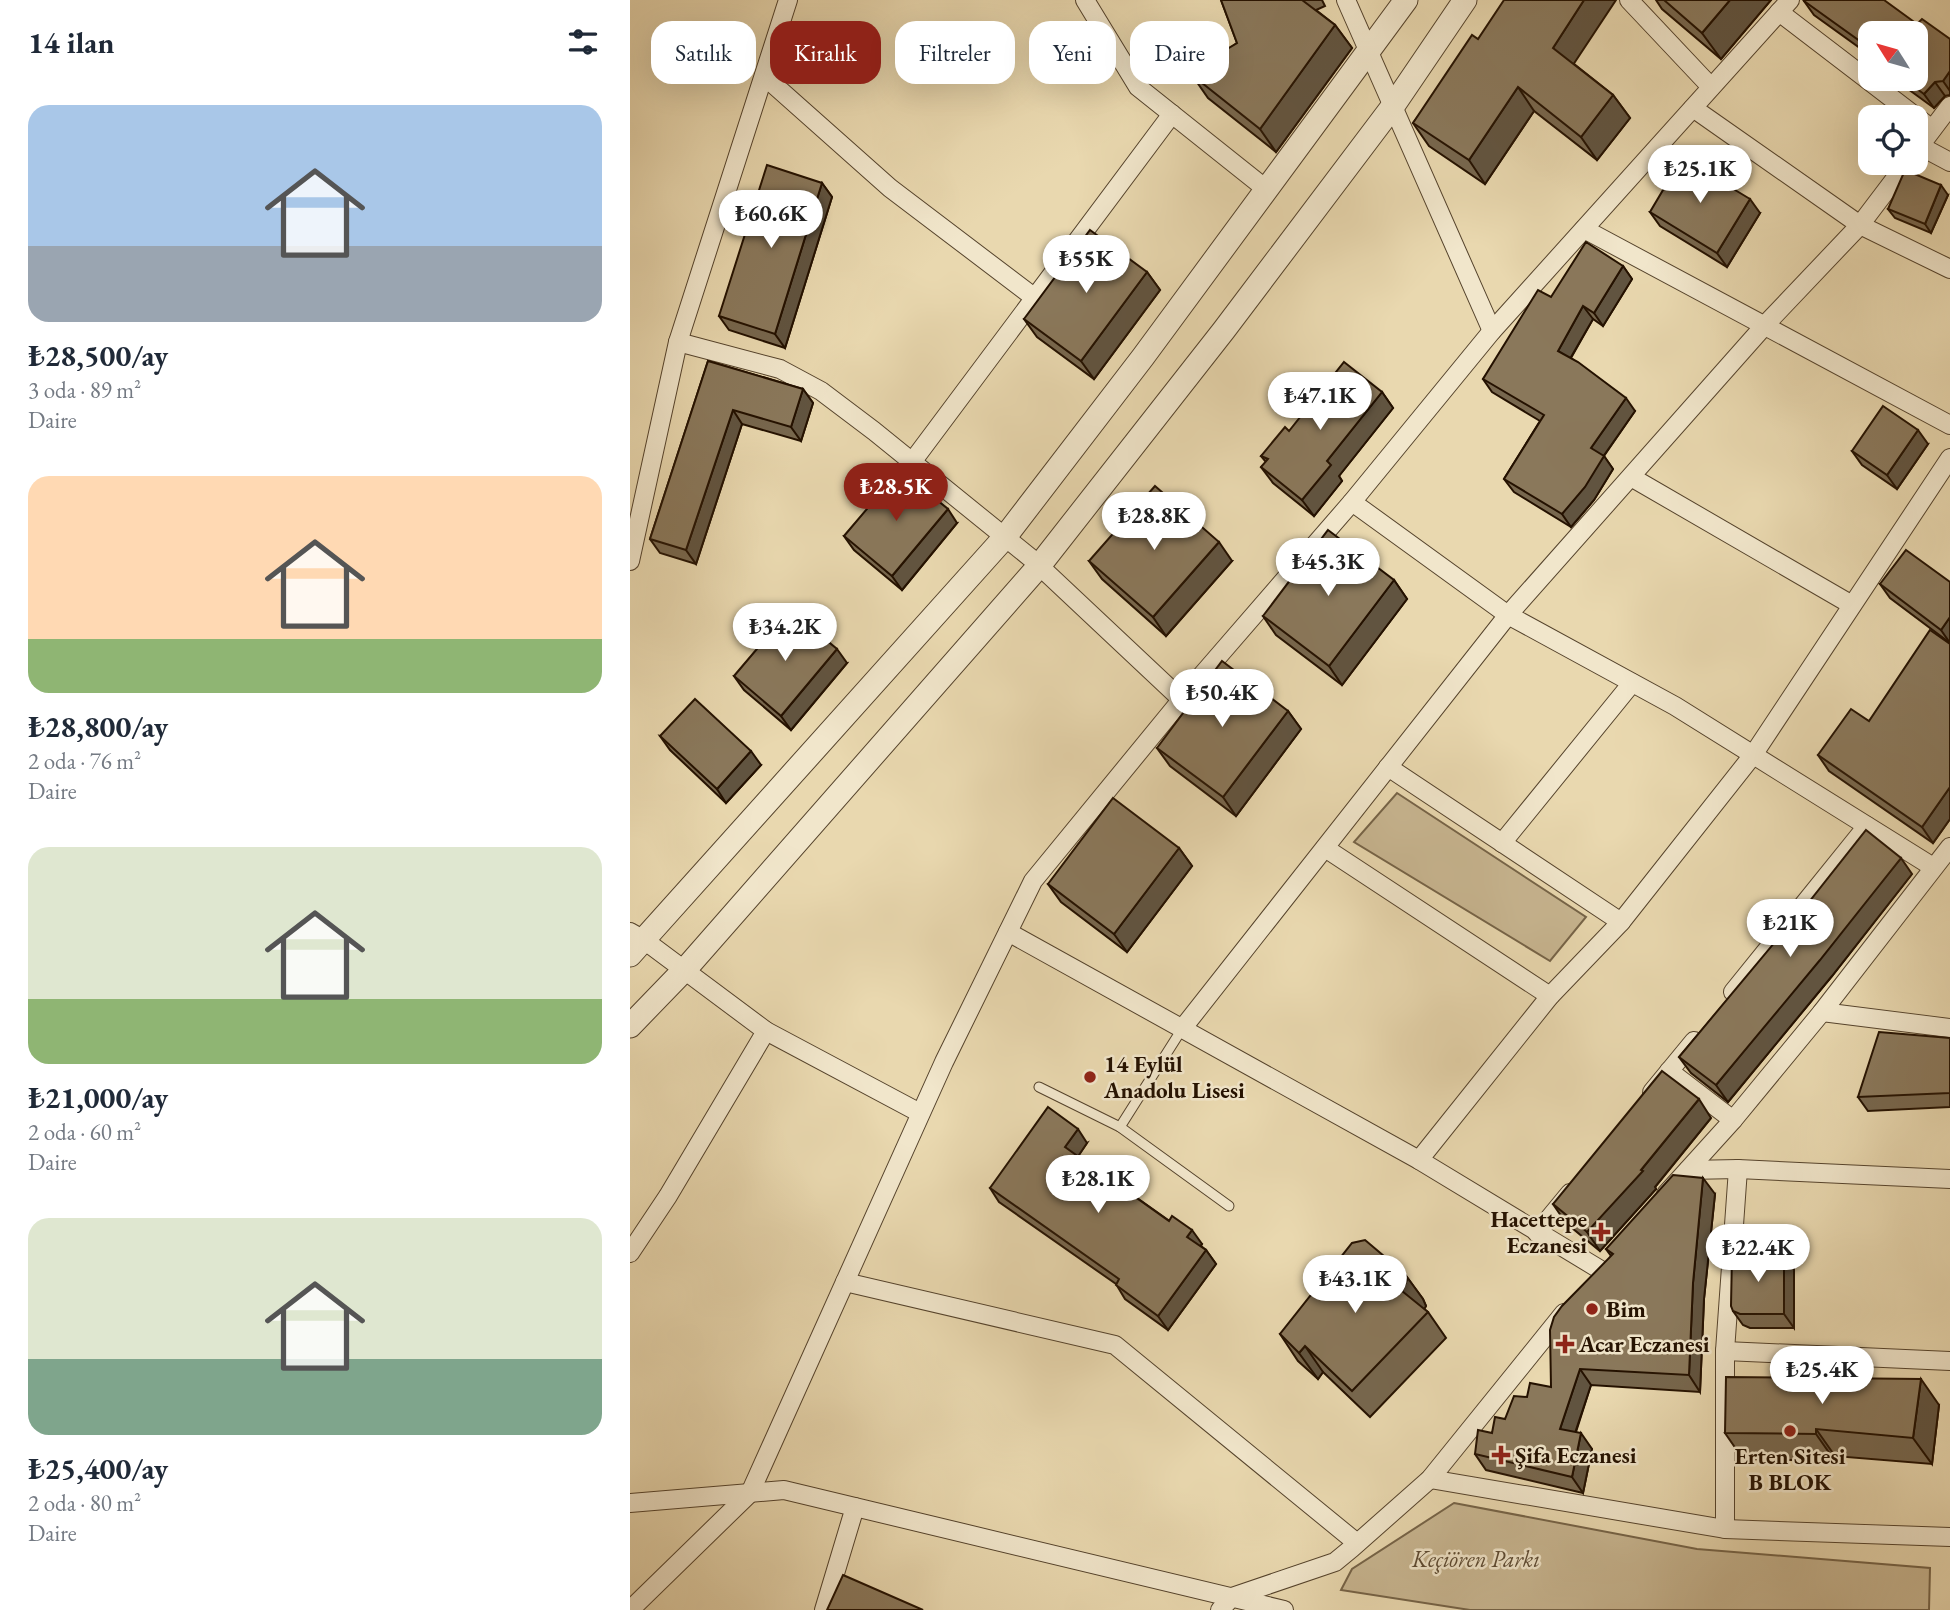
<!DOCTYPE html>
<html lang="tr">
<meta charset="utf-8">
<style>
:root{--surface:#fff;--page:#f6f6f7;--text:#1f2937;--muted:#747a83;--accent:#8f2418}
body{margin:0;font-family:"EB Garamond",serif;background:var(--page);color:var(--text);height:100vh;display:flex;flex-direction:column;font-size:26px;white-space:nowrap}
*{box-sizing:border-box;margin:0}
p{font-size:23px;color:var(--muted)}
.icon{flex:none;width:38px;height:38px;fill:none;stroke:currentColor;stroke-width:2;stroke-linecap:round;stroke-linejoin:round}
.map{position:relative;flex:1;overflow:hidden}
.drawer{display:flex;flex-direction:column;background:var(--surface);width:630px}
.drawer>*{flex:none}
.top-card{position:absolute;left:21px;top:21px;width:665px;height:63px;display:flex;gap:14px}
.needle{width:46px;rotate:307deg}
.fabs{position:absolute;left:1228px;top:21px;display:grid;gap:14px}
.fabs a{display:grid;place-items:center;width:70px;height:70px;border-radius:14px;background:var(--surface);box-shadow:0 7px 28px #0002;font-size:35px}
.price{position:absolute;translate:-50% -60px;padding:0 16px;border-radius:24px;background:#fff;color:#222;font-size:23px;line-height:46px;filter:drop-shadow(0 2px 4px #0008)}
.price::after{content:'';position:absolute;left:50%;top:42px;width:21px;height:16px;margin-left:-10px;background:inherit;clip-path:polygon(0 0,100% 0,50% 100%)}
.price.active{background:var(--accent);color:#fff}
ul{padding:0;list-style:none}
li{display:grid;align-content:center;gap:14px;height:371px;padding:0 28px}
li span{display:grid;place-items:center;height:217px;border-radius:21px;color:#555}
li>.icon{margin-inline-start:auto}
span .icon{width:126px;height:126px;fill:#fffc;stroke-width:1}
li b{font-size:30px}
h2{display:flex;justify-content:space-between;align-items:center;height:84px;padding:0 28px;font-size:30px}
.tag{padding:0 24px;border-radius:21px;background:var(--surface);box-shadow:0 7px 28px #0002;font-size:24px;line-height:63px}
.tag.active{background:var(--accent);color:#fff}
main{display:flex;flex:1;min-height:0}
.map>svg:first-child{display:block}
.green{fill:#c8b691;stroke:#766448;stroke-width:2}
.lines{fill:none;stroke-linecap:round;stroke-linejoin:round}
.service-casing{stroke:#55432c;stroke-width:11}
.minor-casing{stroke:#55432c;stroke-width:20}
.tertiary-casing{stroke:#55432c;stroke-width:25}
.service{stroke:#f1e6cb;stroke-width:9}
.minor{stroke:#f1e6cb;stroke-width:18}
.tertiary{stroke:#f1e6cb;stroke-width:23}
.wall{fill:#77674e;stroke:#241100;stroke-width:2}
.shaded-wall{fill:#615440;stroke:#241100;stroke-width:2}
.building{fill:#8a785b;stroke:#241100;stroke-width:2}
.poi-dot{fill:#8f2418;stroke:#f1e6cb;stroke-width:2.5}
.labels{text-anchor:middle;stroke-width:5;stroke-linejoin:round;paint-order:stroke}
.poi-label{font-size:23px;font-weight:bold;fill:#241100;stroke:#f1e6cb;text-anchor:start}
.park-label{font-size:23px;font-style:italic;fill:#5d4b33;stroke:#f1e6cb}
</style>
<main>
<section class="drawer">
<h2>14 ilan<svg class="icon" aria-label="filters" viewBox="0 0 24 24"><path d="M4 7h16M4 17h16"/><circle cx="9" cy="7" r="2"/><circle cx="15" cy="17" r="2"/></svg></h2>
<ul>
<li><span style="background:linear-gradient(#a9c7e8 65%,#9aa5b1 0)"><svg class="icon" aria-label="home" viewBox="0 0 24 24"><path d="M3 11l9-7 9 7M6 9v11h12V9"/></svg></span><div><b>₺28,500/ay</b><p>3 oda · 89 m²</p><p>Daire</p></div></li>
<li><span style="background:linear-gradient(#ffd9b3 75%,#8fb573 0)"><svg class="icon" aria-label="home" viewBox="0 0 24 24"><path d="M3 11l9-7 9 7M6 9v11h12V9"/></svg></span><div><b>₺28,800/ay</b><p>2 oda · 76 m²</p><p>Daire</p></div></li>
<li><span style="background:linear-gradient(#dfe7d0 70%,#8fb573 0)"><svg class="icon" aria-label="home" viewBox="0 0 24 24"><path d="M3 11l9-7 9 7M6 9v11h12V9"/></svg></span><div><b>₺21,000/ay</b><p>2 oda · 60 m²</p><p>Daire</p></div></li>
<li><span style="background:linear-gradient(#dfe7d0 65%,#7fa58c 0)"><svg class="icon" aria-label="home" viewBox="0 0 24 24"><path d="M3 11l9-7 9 7M6 9v11h12V9"/></svg></span><div><b>₺25,400/ay</b><p>2 oda · 80 m²</p><p>Daire</p></div></li>
</ul>
</section>
<div class="map">
<svg width="1320" height="1610" viewBox="0 0 1320 1610">
<rect width="100%" height="100%" fill="#e9d8af"/>
<filter id="stains"><feTurbulence type="fractalNoise" baseFrequency=".00286" numOctaves="4"/><feColorMatrix values="0 0 0 0 .2 0 0 0 0 .09 0 0 0 0 .02 0 0 0 .5 -.17"/></filter>
<radialGradient id="worn" r=".72"><stop offset=".6" stop-color="#630" stop-opacity="0"/><stop offset="1" stop-color="#630" stop-opacity=".3"/></radialGradient>
<g class="green">
<polygon points="767,793 956,917 920,961 724,842"/>
<polygon points="824,1503 1067,1549 1300,1568 1299,1610 840,1610 711,1590 722,1569"/>
</g>
<g class="lines">
<defs>
<g id="service">
<polyline points="409,1087 490,1127 552,1029"/>
<polyline points="490,1127 599,1206"/>
</g>
<g id="minor">
<polyline points="455,0 508,87 636,189"/>
<polyline points="716,0 862,331"/>
<polyline points="999,0 1081,87"/>
<polyline points="1149,12 1302,129"/>
<polyline points="134,76 260,188 405,298"/>
<polyline points="1063,108 1230,225 1320,269"/>
<polyline points="1290,146 1320,162"/>
<polyline points="1286,151 1320,106"/>
<polyline points="954,229 1320,425"/>
<polyline points="48,342 150,369 191,391 244,431 402,559 552,700"/>
<polyline points="282,462 542,114"/>
<polyline points="1001,477 1222,605"/>
<polyline points="722,502 878,615 1045,706 1303,867"/>
<polyline points="0,561 48,342 158,0"/>
<polyline points="758,767 991,922"/>
<polyline points="872,843 1002,683"/>
<polyline points="695,848 920,996"/>
<polyline points="0,932 14,940 136,1031 290,1113"/>
<polyline points="378,932 789,1160 969,1269"/>
<polyline points="1103,992 1237,826"/>
<polyline points="1192,1012 1320,1028"/>
<polyline points="552,1029 878,615 1135,325 1230,225 1277,163"/>
<polyline points="1039,1071 1103,1120"/>
<polyline points="1022,1092 1064,1041"/>
<polyline points="789,1160 920,996 991,922 1123,755 1320,458"/>
<polyline points="1058,1170 1108,1169 1320,1179"/>
<polyline points="1036,1194 1103,1120 1192,1012 1320,847"/>
<polyline points="907,1233 940,1193"/>
<polyline points="0,1253 38,1196 136,1031"/>
<polyline points="215,1282 485,1345 727,1543"/>
<polyline points="1095,1351 1320,1361"/>
<polyline points="800,1479 1095,1529 1320,1537"/>
<polyline points="0,1503 154,1490 654,1610"/>
<polyline points="1095,1529 1095,1351 1108,1169"/>
<polyline points="0,1610 120,1493 314,1062 403,881 566,682 722,502 862,331 1160,0"/>
<polyline points="194,1610 225,1507"/>
<polyline points="590,1610 602,1597 705,1562 722,1548 800,1479 934,1313"/>
</g>
<g id="tertiary">
<polyline points="0,955 375,537 513,357 776,0"/>
<polyline points="0,1026 59,965 409,566 594,330 763,106 835,0"/>
</g>
</defs>
<use href="#service" class="service-casing"/>
<use href="#minor" class="minor-casing"/>
<use href="#tertiary" class="tertiary-casing"/>
<use href="#service" class="service"/>
<use href="#minor" class="minor"/>
<use href="#tertiary" class="tertiary"/>
</g>
<g class="wall">
<polygon points="591,0 692,0 695,6 686,10 705,25 722,48 646,152 578,98 562,75 607,43"/>
<polygon points="1026,0 1141,0 1091,59 1032,9"/>
<polygon points="1174,1 1287,24 1320,39 1320,95 1315,96 1304,108 1267,81 1265,79 1286,79 1241,33 1241,56 1184,15"/>
<polygon points="848,39 944,64 983,95 1000,118 967,160 904,111 855,184 799,146 783,123"/>
<polygon points="192,183 202,197 155,348 99,330 89,316"/>
<polygon points="1318,195 1301,233 1265,218 1258,209"/>
<polygon points="1020,212 1130,213 1097,267 1030,226"/>
<polygon points="993,266 1002,279 973,326 963,319 941,358 1005,411 974,456 983,469 964,500 941,527 884,492 874,479 910,421 862,392 853,379 921,297"/>
<polygon points="517,272 530,290 464,379 407,337 394,319"/>
<polygon points="78,361 173,389 183,403 171,441 112,424 66,564 30,553 20,539"/>
<polygon points="752,392 763,408 709,476 712,481 684,516 643,483 631,467 636,462 631,456 659,431"/>
<polygon points="1298,444 1267,489 1232,465 1222,451"/>
<polygon points="327,523 272,590 224,550 214,536"/>
<polygon points="459,561 602,561 536,636 472,579"/>
<polygon points="764,580 777,599 712,685 646,635 633,616"/>
<polygon points="1320,582 1320,643 1260,598 1250,584"/>
<polygon points="1320,644 1320,819 1303,843 1199,771 1188,755 1239,721"/>
<polygon points="217,663 161,730 114,690 104,676"/>
<polygon points="658,711 671,729 606,816 540,766 527,748"/>
<polygon points="30,736 131,765 96,803 40,750"/>
<polygon points="549,848 562,866 497,952 431,902 418,884"/>
<polygon points="1282,874 1202,976 1098,1102 1061,1073 1049,1057 1156,931"/>
<polygon points="1320,1038 1320,1107 1238,1111 1228,1097"/>
<polygon points="1081,1118 1025,1187 1026,1189 970,1251 936,1223 923,1204"/>
<polygon points="457,1143 448,1156 572,1244 571,1246 576,1250 586,1264 538,1330 495,1299 486,1284 369,1202 360,1188"/>
<polygon points="1085,1194 1074,1299 1070,1392 961,1385 946,1432 962,1449 953,1493 856,1470 845,1454 875,1419 897,1397 921,1387 981,1256 976,1249"/>
<polygon points="1154,1255 1164,1269 1164,1328 1120,1328 1113,1325 1103,1311"/>
<polygon points="774,1273 793,1299 796,1306 794,1309 798,1312 816,1338 740,1417 693,1372 688,1379 668,1361 650,1334"/>
<polygon points="1309,1405 1302,1464 1205,1456 1205,1461 1113,1459 1095,1433"/>
</g>
<g class="shaded-wall">
<polygon points="954,0 986,0 939,71 923,48"/>
<polygon points="1100,0 1141,0 1091,59 1072,33"/>
<polygon points="705,25 722,48 646,152 630,129"/>
<polygon points="1320,71 1320,91 1313,81"/>
<polygon points="1305,82 1315,96 1304,108 1294,94"/>
<polygon points="888,87 904,111 855,184 839,160"/>
<polygon points="983,95 1000,118 967,160 951,137"/>
<polygon points="192,183 202,197 155,348 145,334"/>
<polygon points="1311,185 1318,195 1301,233 1295,224"/>
<polygon points="1120,199 1130,213 1097,267 1087,253"/>
<polygon points="993,266 1002,279 973,326 964,313"/>
<polygon points="517,272 530,290 464,379 451,361"/>
<polygon points="953,306 963,319 937,364 928,351"/>
<polygon points="173,389 183,403 171,441 161,427"/>
<polygon points="752,392 763,408 709,476 712,481 684,516 672,500 697,461"/>
<polygon points="996,398 1005,411 970,461 961,448"/>
<polygon points="103,410 112,424 66,564 56,550"/>
<polygon points="1288,430 1298,444 1267,489 1257,475"/>
<polygon points="974,456 983,469 964,500 941,527 932,514"/>
<polygon points="318,509 327,523 272,590 262,576"/>
<polygon points="589,542 602,561 536,636 523,617"/>
<polygon points="764,580 777,599 712,685 699,666"/>
<polygon points="1320,617 1320,643 1311,630"/>
<polygon points="207,649 217,663 161,730 151,716"/>
<polygon points="658,711 671,729 606,816 593,797"/>
<polygon points="121,751 131,765 96,803 87,789"/>
<polygon points="1320,787 1320,819 1303,843 1292,827"/>
<polygon points="549,848 562,866 497,952 484,934"/>
<polygon points="1271,858 1282,874 1202,976 1098,1102 1086,1085"/>
<polygon points="1069,1099 1081,1118 1025,1187 1026,1189 970,1251 957,1232 1011,1170"/>
<polygon points="448,1129 457,1143 445,1161 435,1147"/>
<polygon points="1073,1178 1085,1194 1074,1299 1070,1392 1059,1375 1063,1283"/>
<polygon points="562,1230 572,1244 567,1250 557,1237"/>
<polygon points="576,1250 586,1264 538,1330 528,1316"/>
<polygon points="1154,1255 1164,1269 1164,1328 1154,1314"/>
<polygon points="774,1273 793,1299 796,1306 790,1317 772,1291"/>
<polygon points="675,1346 693,1372 688,1379 669,1353"/>
<polygon points="950,1369 961,1385 941,1445 930,1429"/>
<polygon points="1291,1379 1309,1405 1302,1464 1283,1438"/>
<polygon points="1186,1429 1205,1456 1205,1461 1186,1434"/>
<polygon points="951,1433 962,1449 953,1493 942,1477"/>
</g>
<g class="building">
<polygon points="591,0 672,0 705,25 630,129 562,75 582,58 607,43"/>
<polygon points="874,0 954,0 923,48 983,95 951,137 888,87 839,160 783,123 842,35 848,39"/>
<polygon points="1034,0 1100,0 1072,33"/>
<polygon points="1174,0 1254,0 1287,24 1292,19 1320,39 1320,71 1313,81 1305,82 1294,94 1273,79 1286,79 1286,33 1241,33 1241,49 1174,1"/>
<polygon points="1052,158 1120,199 1087,253 1020,212"/>
<polygon points="137,165 192,183 145,334 89,316"/>
<polygon points="1275,170 1311,185 1295,224 1258,209"/>
<polygon points="460,230 517,272 451,361 394,319"/>
<polygon points="956,242 993,266 964,313 953,306 928,351 948,362 996,398 961,448 974,456 955,487 932,514 874,479 914,415 853,379 908,290 921,297"/>
<polygon points="78,361 173,389 161,427 103,410 56,550 20,539"/>
<polygon points="714,362 752,392 697,461 701,465 672,500 631,467 638,459 631,456 655,427 659,431"/>
<polygon points="1253,406 1288,430 1257,475 1222,451"/>
<polygon points="270,470 318,509 262,576 214,536"/>
<polygon points="525,486 589,542 523,617 459,561"/>
<polygon points="698,530 764,580 699,666 633,616"/>
<polygon points="1276,550 1320,582 1320,617 1311,630 1250,584"/>
<polygon points="160,610 207,649 151,716 104,676"/>
<polygon points="1300,630 1320,644 1320,787 1292,827 1188,755 1221,709 1239,721"/>
<polygon points="592,661 658,711 593,797 527,748"/>
<polygon points="65,699 121,751 87,789 30,736"/>
<polygon points="483,798 549,848 484,934 418,884"/>
<polygon points="1236,830 1271,858 1190,960 1086,1085 1049,1057 1155,930 1156,931"/>
<polygon points="1249,1032 1320,1038 1320,1093 1228,1097"/>
<polygon points="1032,1071 1069,1099 1011,1170 1013,1171 957,1232 923,1204"/>
<polygon points="418,1107 448,1129 435,1147 539,1221 542,1216 562,1230 557,1237 576,1250 528,1316 486,1285 489,1279 360,1188"/>
<polygon points="1043,1175 1073,1178 1063,1283 1059,1375 950,1369 930,1429 951,1433 942,1477 845,1454 848,1430 862,1433 865,1417 875,1419 884,1396 897,1397 900,1383 921,1387 920,1330 924,1317 932,1306 983,1254 976,1249"/>
<polygon points="735,1240 774,1273 777,1280 772,1291 798,1312 722,1391 675,1346 669,1353 650,1334 722,1243"/>
<polygon points="1102,1255 1154,1255 1154,1314 1110,1314 1103,1311 1101,1306"/>
<polygon points="1096,1377 1291,1379 1283,1438 1186,1429 1186,1434 1095,1433"/>
<polygon points="213,1575 293,1610 197,1610"/>
</g>
<g class="poi-dot">
<circle cx="460" cy="1077" r="7"/>
<path d="M967.5 1221.5h7v7h7v7h-7v7h-7v-7h-7v-7h7z"/>
<circle cx="962" cy="1309" r="7"/>
<path d="M931.5 1333.5h7v7h7v7h-7v7h-7v-7h-7v-7h7z"/>
<circle cx="1160" cy="1431" r="7"/>
<path d="M867.5 1444.5h7v7h7v7h-7v7h-7v-7h-7v-7h7z"/>
</g>
<g class="labels">
<g class="poi-label">
<text x="474" y="1072">14 Eylül<tspan x="474" dy="26">Anadolu Lisesi</tspan></text>
<text x="957" y="1227" text-anchor="end">Hacettepe<tspan x="957" dy="26">Eczanesi</tspan></text>
<text x="976" y="1317">Bim</text>
<text x="949" y="1352">Acar Eczanesi</text>
<text x="885" y="1463">Şifa Eczanesi</text>
<text x="1160" y="1464" text-anchor="middle">Erten Sitesi<tspan x="1160" dy="26">B BLOK</tspan></text>
</g>
<g class="park-label">
<text x="846" y="1567">Keçiören Parkı</text>
</g>
</g>
<rect width="100%" height="100%" filter="url(#stains)"/>
<rect width="100%" height="100%" fill="url(#worn)"/>
</svg>
<div class="fabs">
<a><svg class="needle" viewBox="-14 -14 28 28"><path d="M0-13l5 13h-10z" fill="#e53935"/><path d="M0 13l5-13h-10z" fill="#747a83"/></svg></a>
<a><svg class="icon" aria-label="locate" viewBox="0 0 24 24"><circle cx="12" cy="12" r="6"/><path d="M12 2v4M12 18v4M2 12h4M18 12h4"/></svg></a>
</div>
<b class="price" style="left:1070px;top:205px">₺25.1K</b>
<b class="price" style="left:141px;top:250px">₺60.6K</b>
<b class="price" style="left:456px;top:295px">₺55K</b>
<b class="price" style="left:690px;top:432px">₺47.1K</b>
<b class="price active" style="left:266px;top:523px">₺28.5K</b>
<b class="price" style="left:524px;top:552px">₺28.8K</b>
<b class="price" style="left:698px;top:598px">₺45.3K</b>
<b class="price" style="left:155px;top:663px">₺34.2K</b>
<b class="price" style="left:592px;top:729px">₺50.4K</b>
<b class="price" style="left:1160px;top:959px">₺21K</b>
<b class="price" style="left:468px;top:1215px">₺28.1K</b>
<b class="price" style="left:1128px;top:1284px">₺22.4K</b>
<b class="price" style="left:725px;top:1315px">₺43.1K</b>
<b class="price" style="left:1192px;top:1406px">₺25.4K</b>
<div class="top-card">
<a class="tag">Satılık</a>
<a class="tag active">Kiralık</a>
<a class="tag">Filtreler</a>
<a class="tag">Yeni</a>
<a class="tag">Daire</a>
</div>
</div>
</main>
